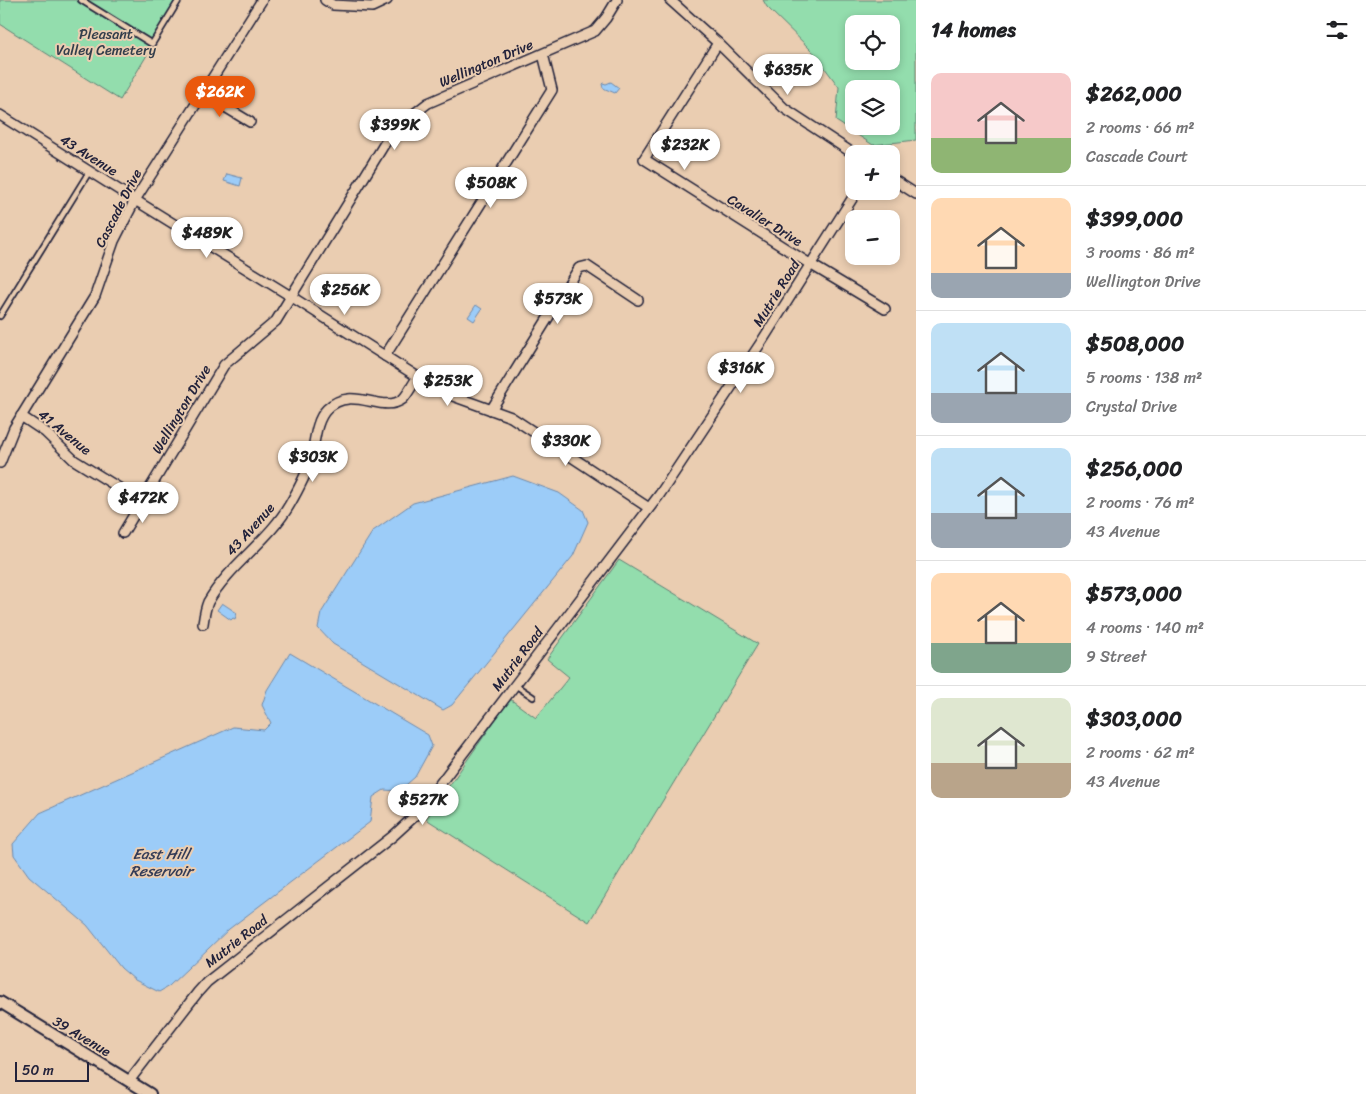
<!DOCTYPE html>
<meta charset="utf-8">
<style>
:root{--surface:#fff;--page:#f2f2f2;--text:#202124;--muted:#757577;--line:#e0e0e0;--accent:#ea580c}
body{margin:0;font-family:Sriracha,sans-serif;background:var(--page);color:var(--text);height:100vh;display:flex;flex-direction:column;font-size:19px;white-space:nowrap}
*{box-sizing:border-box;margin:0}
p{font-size:16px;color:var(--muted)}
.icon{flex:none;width:28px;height:28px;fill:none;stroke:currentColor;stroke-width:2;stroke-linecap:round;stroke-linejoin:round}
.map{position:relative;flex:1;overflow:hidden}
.sheet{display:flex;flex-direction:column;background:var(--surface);width:450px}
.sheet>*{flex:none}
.tools{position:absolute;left:845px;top:15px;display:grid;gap:10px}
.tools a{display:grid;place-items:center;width:55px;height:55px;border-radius:10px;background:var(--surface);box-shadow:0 2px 8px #0003;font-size:25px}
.scale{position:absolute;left:15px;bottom:12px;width:74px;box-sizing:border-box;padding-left:5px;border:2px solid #22223b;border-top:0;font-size:14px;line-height:18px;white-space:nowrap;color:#22223b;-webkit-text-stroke:4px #eacdb1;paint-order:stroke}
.price{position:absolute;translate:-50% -42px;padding:0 11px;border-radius:18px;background:#fff;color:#222;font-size:16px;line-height:32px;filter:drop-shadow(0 1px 2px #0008)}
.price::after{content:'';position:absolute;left:50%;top:30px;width:15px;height:11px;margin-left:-8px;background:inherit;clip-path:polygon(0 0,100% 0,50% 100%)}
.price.selected{background:var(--accent);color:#fff}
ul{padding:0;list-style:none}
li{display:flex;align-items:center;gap:15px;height:125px;padding:0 15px}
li+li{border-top:1px solid var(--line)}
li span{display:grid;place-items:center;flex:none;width:140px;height:100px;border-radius:10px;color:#555}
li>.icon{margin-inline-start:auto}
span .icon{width:60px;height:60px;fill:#fffc;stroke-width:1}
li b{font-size:21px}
h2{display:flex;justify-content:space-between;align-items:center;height:60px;padding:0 15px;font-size:21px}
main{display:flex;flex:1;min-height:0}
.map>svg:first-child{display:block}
.green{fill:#93ddad;stroke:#5a8074;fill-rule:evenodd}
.water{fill:#9cccf8;stroke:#6b88ac}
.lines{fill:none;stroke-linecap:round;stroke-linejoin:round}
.service-casing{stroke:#22223b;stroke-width:8}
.minor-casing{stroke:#22223b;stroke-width:12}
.tertiary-casing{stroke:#22223b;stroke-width:14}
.service{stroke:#eacdb1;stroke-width:4.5}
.minor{stroke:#eacdb1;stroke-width:9}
.tertiary{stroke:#eacdb1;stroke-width:10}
.labels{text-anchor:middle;stroke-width:4;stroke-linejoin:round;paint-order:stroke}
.park-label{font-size:14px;fill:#333e4c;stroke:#eacdb1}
.street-label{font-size:14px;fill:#22223b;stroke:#eacdb1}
.water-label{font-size:15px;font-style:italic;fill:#343c57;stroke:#eacdb1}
</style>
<main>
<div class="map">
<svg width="916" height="1094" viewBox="0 0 916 1094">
<rect width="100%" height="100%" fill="#eacdb1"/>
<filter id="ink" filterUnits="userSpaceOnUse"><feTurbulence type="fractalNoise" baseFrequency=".02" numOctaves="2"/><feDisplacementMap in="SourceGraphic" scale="10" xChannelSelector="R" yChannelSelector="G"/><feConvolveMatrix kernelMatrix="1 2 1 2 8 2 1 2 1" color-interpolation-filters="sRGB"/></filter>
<g filter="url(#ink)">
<g class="green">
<polygon points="0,0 180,0 120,100 0,24"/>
<path d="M763,0H916V140L873,145L836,121L839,87L813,52L767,7ZM854,24H891V61H854ZM854,89H891V126H854Z"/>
<polygon points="619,560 758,644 589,922 426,819 510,699 536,718 569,677 547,659"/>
</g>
<g class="water">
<polygon points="611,82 619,88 615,93 603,88 602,84 603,83 606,84"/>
<polygon points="227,174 242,178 240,186 224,181"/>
<polygon points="476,305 482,309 474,321 468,317"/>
<polygon points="513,476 559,493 583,510 588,522 573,556 452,705 443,710 333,644 318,628 321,613 373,531 413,503"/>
<polygon points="222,603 237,613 235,619 233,618 231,620 217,610"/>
<polygon points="290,653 428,735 432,746 415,777 399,791 384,790 373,797 370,822 229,929 169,986 159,992 135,980 121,968 87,925 29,876 14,855 13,844 40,813 233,727 264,730 271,723 262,705 267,690"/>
</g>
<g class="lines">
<defs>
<g id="service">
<polyline points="81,0 152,44 179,0"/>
<polyline points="0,316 89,172"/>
<polyline points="515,685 533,697"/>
</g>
<g id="minor">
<polyline points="325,0 333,5 372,7 387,0"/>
<polyline points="670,0 718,43 784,108 854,154"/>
<polyline points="718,43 644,159 810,264 885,309"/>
<polyline points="202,93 250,122"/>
<polyline points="0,115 135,200 292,297 418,377 453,396 511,417 649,508"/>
<polyline points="891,178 916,194"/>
<polyline points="385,356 552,90 543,54"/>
<polyline points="491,410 579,268 587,266 638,300"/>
<polyline points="21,416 45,432 74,460 142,502"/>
<polyline points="0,463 14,428 95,296 114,241 135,200 262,0"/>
<polyline points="123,533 224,365 276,321 393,130 428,103 595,31 606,18 617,0"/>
<path d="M203,624C204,617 205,609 208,602C230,564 269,541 290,504C298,490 307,473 311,459C315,443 315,421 327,409C352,384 382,415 403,399C408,394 413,383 418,377"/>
<polyline points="129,1081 198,992 207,982 393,836 417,814 660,494 762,341 857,191"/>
</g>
<polyline id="tertiary" points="0,1002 150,1094"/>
</defs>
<use href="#service" class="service-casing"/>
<use href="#minor" class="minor-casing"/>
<use href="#tertiary" class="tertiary-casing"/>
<use href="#service" class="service"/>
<use href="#minor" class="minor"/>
<use href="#tertiary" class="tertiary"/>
</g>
</g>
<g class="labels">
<g class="park-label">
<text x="106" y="39">Pleasant<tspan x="106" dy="16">Valley Cemetery</tspan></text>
</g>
<g class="street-label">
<text transform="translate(486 63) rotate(-23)" y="5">Wellington Drive</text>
<text transform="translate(89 155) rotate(32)" y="5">43 Avenue</text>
<text transform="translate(118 208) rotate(-63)" y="5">Cascade Drive</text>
<text transform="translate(765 220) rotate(32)" y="5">Cavalier Drive</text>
<text transform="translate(776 293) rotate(-58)" y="5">Mutrie Road</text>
<text transform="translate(181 409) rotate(-59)" y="5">Wellington Drive</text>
<text transform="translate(65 432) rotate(39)" y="5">41 Avenue</text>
<text transform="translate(250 529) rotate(-48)" y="5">43 Avenue</text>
<text transform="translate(517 659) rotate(-53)" y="5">Mutrie Road</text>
<text transform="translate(236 941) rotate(-38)" y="5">Mutrie Road</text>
<text transform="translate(82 1036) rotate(31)" y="5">39 Avenue</text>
</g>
<g class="water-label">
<text x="161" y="859">East Hill<tspan x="161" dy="17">Reservoir</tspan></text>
</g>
</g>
</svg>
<div class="tools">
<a><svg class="icon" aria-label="locate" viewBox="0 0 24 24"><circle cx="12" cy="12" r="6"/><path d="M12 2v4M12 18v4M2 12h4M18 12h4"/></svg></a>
<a><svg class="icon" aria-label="layers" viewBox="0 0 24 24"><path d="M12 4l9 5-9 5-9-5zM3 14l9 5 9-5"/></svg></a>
<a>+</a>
<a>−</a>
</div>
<div class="scale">50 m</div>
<b class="price" style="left:788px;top:96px">$635K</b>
<b class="price selected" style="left:220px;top:118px">$262K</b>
<b class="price" style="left:395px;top:151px">$399K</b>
<b class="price" style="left:685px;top:171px">$232K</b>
<b class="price" style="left:491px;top:209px">$508K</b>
<b class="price" style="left:207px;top:259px">$489K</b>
<b class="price" style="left:345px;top:316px">$256K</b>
<b class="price" style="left:558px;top:325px">$573K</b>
<b class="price" style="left:741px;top:394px">$316K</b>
<b class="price" style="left:448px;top:407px">$253K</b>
<b class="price" style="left:566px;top:467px">$330K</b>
<b class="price" style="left:313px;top:483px">$303K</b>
<b class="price" style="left:143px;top:524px">$472K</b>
<b class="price" style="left:423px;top:826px">$527K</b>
</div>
<section class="sheet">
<h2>14 homes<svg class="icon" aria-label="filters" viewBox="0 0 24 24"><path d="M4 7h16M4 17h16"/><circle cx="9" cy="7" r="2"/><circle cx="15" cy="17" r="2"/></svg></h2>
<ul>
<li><span style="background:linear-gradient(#f6c9c9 65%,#8fb573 0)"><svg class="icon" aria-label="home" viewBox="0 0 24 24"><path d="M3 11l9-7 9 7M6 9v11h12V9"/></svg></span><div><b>$262,000</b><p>2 rooms · 66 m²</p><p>Cascade Court</p></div></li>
<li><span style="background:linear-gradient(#ffd9b3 75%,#9aa5b1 0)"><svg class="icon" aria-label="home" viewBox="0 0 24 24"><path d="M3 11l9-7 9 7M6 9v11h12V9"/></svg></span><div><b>$399,000</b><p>3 rooms · 86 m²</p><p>Wellington Drive</p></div></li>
<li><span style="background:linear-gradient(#bfe0f5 70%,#9aa5b1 0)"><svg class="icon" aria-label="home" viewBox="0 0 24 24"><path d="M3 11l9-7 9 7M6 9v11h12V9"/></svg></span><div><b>$508,000</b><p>5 rooms · 138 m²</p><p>Crystal Drive</p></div></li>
<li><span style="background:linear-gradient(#bfe0f5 65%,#9aa5b1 0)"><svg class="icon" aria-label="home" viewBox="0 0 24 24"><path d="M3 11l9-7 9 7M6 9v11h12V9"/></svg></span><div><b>$256,000</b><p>2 rooms · 76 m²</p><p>43 Avenue</p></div></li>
<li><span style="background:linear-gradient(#ffd9b3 70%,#7fa58c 0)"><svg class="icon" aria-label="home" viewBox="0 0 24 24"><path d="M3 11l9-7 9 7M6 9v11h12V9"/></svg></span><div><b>$573,000</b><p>4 rooms · 140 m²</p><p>9 Street</p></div></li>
<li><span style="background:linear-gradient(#dfe7d0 65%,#b9a48a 0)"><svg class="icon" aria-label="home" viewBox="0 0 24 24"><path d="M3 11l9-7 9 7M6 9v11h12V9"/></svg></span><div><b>$303,000</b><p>2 rooms · 62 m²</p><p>43 Avenue</p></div></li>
</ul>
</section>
</main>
